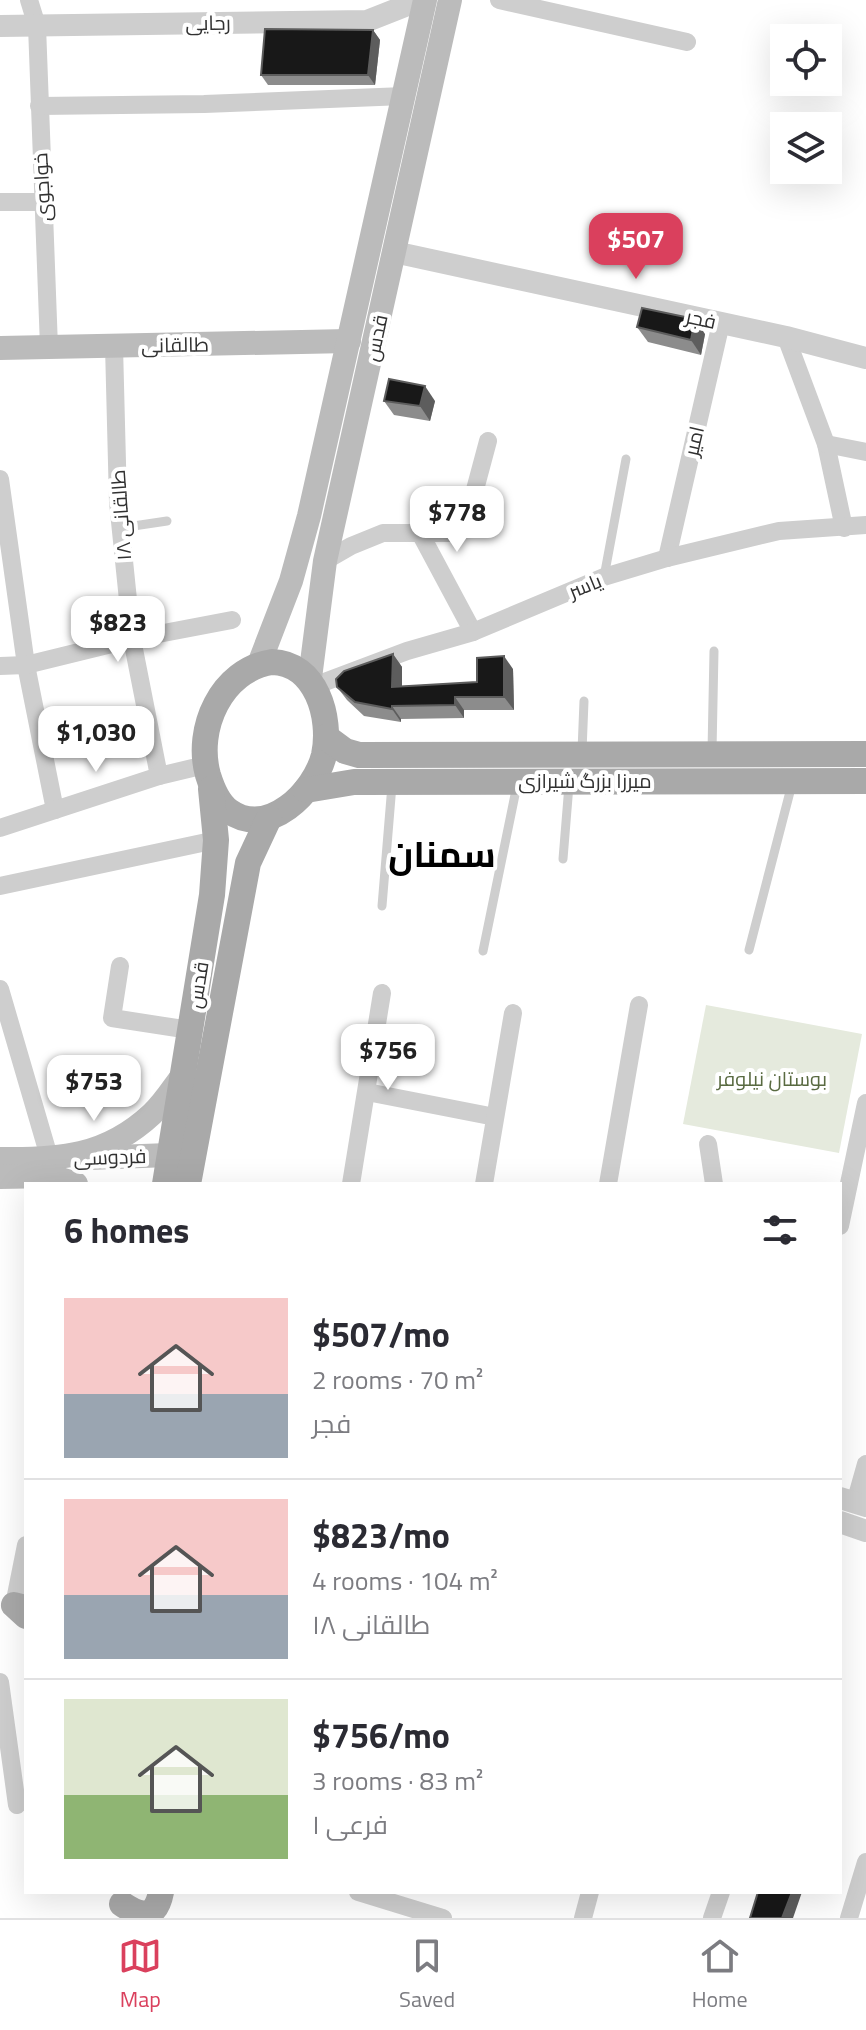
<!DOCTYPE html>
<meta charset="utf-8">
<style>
:root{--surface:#fff;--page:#f2f2f3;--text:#2b2b33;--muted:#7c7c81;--line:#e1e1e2;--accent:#da405d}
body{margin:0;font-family:"Titillium Web",Cairo,sans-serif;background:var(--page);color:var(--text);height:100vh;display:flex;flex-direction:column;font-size:30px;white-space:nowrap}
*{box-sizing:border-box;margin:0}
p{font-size:26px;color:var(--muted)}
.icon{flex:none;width:44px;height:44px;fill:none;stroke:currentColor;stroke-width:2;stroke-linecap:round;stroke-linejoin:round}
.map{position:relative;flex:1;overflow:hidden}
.details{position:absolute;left:24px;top:1182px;width:818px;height:712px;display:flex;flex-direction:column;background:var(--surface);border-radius:0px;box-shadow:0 8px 32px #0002}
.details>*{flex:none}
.buttons{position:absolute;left:770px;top:24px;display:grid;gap:16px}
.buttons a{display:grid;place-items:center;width:72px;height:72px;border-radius:0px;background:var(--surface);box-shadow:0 8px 32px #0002;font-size:40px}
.price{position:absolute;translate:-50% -68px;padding:0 18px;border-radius:16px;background:#fff;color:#222;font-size:26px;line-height:52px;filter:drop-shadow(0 2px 4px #0008)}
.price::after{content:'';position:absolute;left:50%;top:48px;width:24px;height:18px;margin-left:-12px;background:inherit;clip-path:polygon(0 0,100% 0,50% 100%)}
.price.on{background:var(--accent);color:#fff}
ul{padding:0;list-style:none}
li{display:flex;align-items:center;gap:24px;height:200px;padding:0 40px}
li+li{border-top:2px solid var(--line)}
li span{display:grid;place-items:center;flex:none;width:224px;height:160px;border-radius:0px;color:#555}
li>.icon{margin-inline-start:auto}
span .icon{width:96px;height:96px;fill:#fffc;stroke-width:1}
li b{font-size:34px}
h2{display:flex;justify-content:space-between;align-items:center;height:96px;padding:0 40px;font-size:34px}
.menu{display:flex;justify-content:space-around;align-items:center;height:112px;border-top:2px solid var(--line);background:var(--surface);font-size:22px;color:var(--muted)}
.menu a{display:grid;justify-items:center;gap:4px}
.menu .on{color:var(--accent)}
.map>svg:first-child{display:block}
.green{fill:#e5eadd}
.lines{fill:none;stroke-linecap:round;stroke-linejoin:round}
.service{stroke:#cecece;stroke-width:9}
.minor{stroke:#cecece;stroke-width:18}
.tertiary{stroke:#cecece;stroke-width:22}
.secondary{stroke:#bbb;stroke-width:24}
.primary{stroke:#a9a9a9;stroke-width:26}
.wall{fill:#8c8c8c}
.shaded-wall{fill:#5d5d5d}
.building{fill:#181818;stroke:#5d5d5d;stroke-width:2}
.labels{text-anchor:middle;stroke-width:8;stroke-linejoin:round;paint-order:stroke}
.street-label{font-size:20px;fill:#313131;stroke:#fff}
.park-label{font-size:20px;fill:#596a41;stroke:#fff}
.town-label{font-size:36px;font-weight:bold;fill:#000;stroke:#fff}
</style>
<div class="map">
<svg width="866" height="1918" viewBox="0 0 866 1918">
<rect width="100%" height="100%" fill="#fff"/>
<polygon class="green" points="706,1005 862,1034 839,1153 683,1124"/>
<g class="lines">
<g class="service">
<polyline points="120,528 167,521"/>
<polyline points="604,577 626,459"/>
<polyline points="582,751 584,701"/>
<polyline points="712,751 714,651"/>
<polyline points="563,859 569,785"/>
<polyline points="382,906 392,785"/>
<polyline points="749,950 792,784"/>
<polyline points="483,951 517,785"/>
</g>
<g class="minor">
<polyline points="29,0 37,26 49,347"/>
<polyline points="499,0 687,42"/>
<polyline points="39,106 204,104 404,96"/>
<polyline points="0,202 43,202"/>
<polyline points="786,337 826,444 844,528"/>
<polyline points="114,346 118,502 132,639 159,776"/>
<polyline points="826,444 866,452"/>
<polyline points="0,479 26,665 55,810"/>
<polyline points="420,533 473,632"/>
<polyline points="667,558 721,323"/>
<polyline points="325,561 351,546 383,533 456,533 465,527 488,441"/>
<polyline points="0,666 26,665 132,639 232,620"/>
<polyline points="314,686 407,651 473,632 604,577 667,558 779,531 866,525"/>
<polyline points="0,828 159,776 205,765"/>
<polyline points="0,886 216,840"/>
<polyline points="120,966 112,1018 190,1030"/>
<polyline points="0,989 50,1160"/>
<polyline points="367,1092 495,1117"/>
<polyline points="708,1144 714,1184"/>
<polyline points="351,1184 382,993"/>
<polyline points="484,1184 513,1013"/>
<polyline points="608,1184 639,1005"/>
<polyline points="840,1226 866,1103"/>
<polyline points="855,1503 866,1464"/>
<polyline points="14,1605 26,1545"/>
<polyline points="0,1682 17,1805"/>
<polyline points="358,1892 443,1918"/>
<polyline points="583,1918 590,1892"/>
<polyline points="712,1918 721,1892"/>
<polyline points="849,1918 866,1862"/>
</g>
<g class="tertiary">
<polyline points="0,26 367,21 405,6 412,0"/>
<polyline points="394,252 786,337 866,358"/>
<polyline points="840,1498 866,1506"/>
<polyline points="840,1522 866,1531"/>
</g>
<g class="secondary">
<polyline points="0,348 349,341"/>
<polyline points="259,664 291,581 309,516 425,0"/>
<polyline points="310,678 325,561 450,0"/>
<polyline points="88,1158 169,1155"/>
<path d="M0,1159C59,1160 106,1157 152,1114C164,1103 173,1088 183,1075"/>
<polyline points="0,1177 51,1176 76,1184"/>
</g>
<g class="primary">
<path d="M272,662C316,663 332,717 324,755C315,792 268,839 229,811C218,803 212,788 208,775C195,729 221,670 272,662Z"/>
<polyline points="326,737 345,751 359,755 866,754"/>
<polyline points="306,790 354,782 866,781"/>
<polyline points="165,1184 212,895 216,840 211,789"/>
<polyline points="188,1184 248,863 269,818"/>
<polyline points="26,1608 14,1605 26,1616"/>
<path d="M122,1904C143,1918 156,1918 161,1892"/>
</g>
</g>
<g class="wall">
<polygon points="373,30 380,40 375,85 268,85 261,75"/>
<polygon points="637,327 705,334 701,355 648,342"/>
<polygon points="384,401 435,401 430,421 394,415"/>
<polygon points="393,654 402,667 402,686 477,682 513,669 514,710 464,710 464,718 401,719 401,722 364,716 347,700 337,687"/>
</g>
<g class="shaded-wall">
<polygon points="373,30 380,40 375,85 368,75"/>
<polygon points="695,319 705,334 701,355 691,340"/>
<polygon points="425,386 435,401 430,421 420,406"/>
<polygon points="393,654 402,667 402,700 392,687"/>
<polygon points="504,656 513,669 514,710 504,697"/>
<polygon points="455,697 464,710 464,718 455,705"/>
<polygon points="392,706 401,719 401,722 392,709"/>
<polygon points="792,1892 802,1892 793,1918 782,1918"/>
</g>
<g class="building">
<polygon points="265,29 373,30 368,75 261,75"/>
<polygon points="642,308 695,319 691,340 637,327"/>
<polygon points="389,379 425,386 420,406 384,401"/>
<polygon points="393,654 392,687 477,682 477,658 504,656 504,697 455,697 455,705 392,706 392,709 355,702 337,687 336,679 344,671"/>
<polygon points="758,1892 792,1892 782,1918 750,1918"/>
</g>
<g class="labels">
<g class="street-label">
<text transform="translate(208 23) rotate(-1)" y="7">رجایی</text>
<text transform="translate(42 187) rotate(-93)" y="7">خواجوی</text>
<text transform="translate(701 319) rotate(12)" y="7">فجر</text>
<text transform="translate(376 338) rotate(-78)" y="7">قدس</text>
<text transform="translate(175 345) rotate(-1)" y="7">طالقانی</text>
<text transform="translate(694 441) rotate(-77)" y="7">امیر</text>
<text transform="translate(121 515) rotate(-94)" y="7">طالقانی ۱۸</text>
<text transform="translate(585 586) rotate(-22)" y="7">یاسر</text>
<text x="585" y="788">میرزا بزرگ شیرازی</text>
<text transform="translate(198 985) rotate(-81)" y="7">قدس</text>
<text transform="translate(110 1157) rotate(-2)" y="7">فردوسی</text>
</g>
<g class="park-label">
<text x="772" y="1086">بوستان نیلوفر</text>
</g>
<g class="town-label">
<text x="442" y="867">سمنان</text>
</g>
</g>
</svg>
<div class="buttons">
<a><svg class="icon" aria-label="locate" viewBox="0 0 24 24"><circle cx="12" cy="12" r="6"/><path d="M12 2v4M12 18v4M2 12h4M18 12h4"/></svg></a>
<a><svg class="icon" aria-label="layers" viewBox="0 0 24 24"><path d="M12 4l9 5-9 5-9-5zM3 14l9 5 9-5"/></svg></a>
</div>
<b class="price on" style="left:636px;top:281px">$507</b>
<b class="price" style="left:457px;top:554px">$778</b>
<b class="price" style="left:118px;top:664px">$823</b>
<b class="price" style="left:96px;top:774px">$1,030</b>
<b class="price" style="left:388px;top:1092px">$756</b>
<b class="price" style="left:94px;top:1123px">$753</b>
<section class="details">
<h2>6 homes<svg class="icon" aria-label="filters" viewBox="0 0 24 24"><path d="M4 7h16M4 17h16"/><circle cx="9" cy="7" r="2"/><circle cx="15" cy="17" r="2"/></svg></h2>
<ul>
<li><span style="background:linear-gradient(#f6c9c9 60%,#9aa5b1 0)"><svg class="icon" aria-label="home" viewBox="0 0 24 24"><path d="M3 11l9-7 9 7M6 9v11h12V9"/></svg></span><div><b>$507/mo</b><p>2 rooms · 70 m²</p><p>فجر</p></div></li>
<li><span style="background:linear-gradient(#f6c9c9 60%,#9aa5b1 0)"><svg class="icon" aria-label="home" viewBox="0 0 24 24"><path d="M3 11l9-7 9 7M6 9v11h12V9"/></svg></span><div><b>$823/mo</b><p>4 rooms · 104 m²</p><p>طالقانی ۱۸</p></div></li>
<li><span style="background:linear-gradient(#dfe7d0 60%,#8fb573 0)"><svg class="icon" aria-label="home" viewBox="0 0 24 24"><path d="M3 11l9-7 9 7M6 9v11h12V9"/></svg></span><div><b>$756/mo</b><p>3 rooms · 83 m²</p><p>فرعی ۱</p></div></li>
</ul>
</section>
</div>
<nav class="menu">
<a class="on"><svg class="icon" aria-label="map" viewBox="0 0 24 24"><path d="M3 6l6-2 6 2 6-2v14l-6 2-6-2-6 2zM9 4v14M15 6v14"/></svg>Map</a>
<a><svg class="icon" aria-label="saved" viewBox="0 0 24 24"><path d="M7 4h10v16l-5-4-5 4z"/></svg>Saved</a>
<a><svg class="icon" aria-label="home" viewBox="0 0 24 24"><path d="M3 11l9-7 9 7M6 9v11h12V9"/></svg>Home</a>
</nav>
